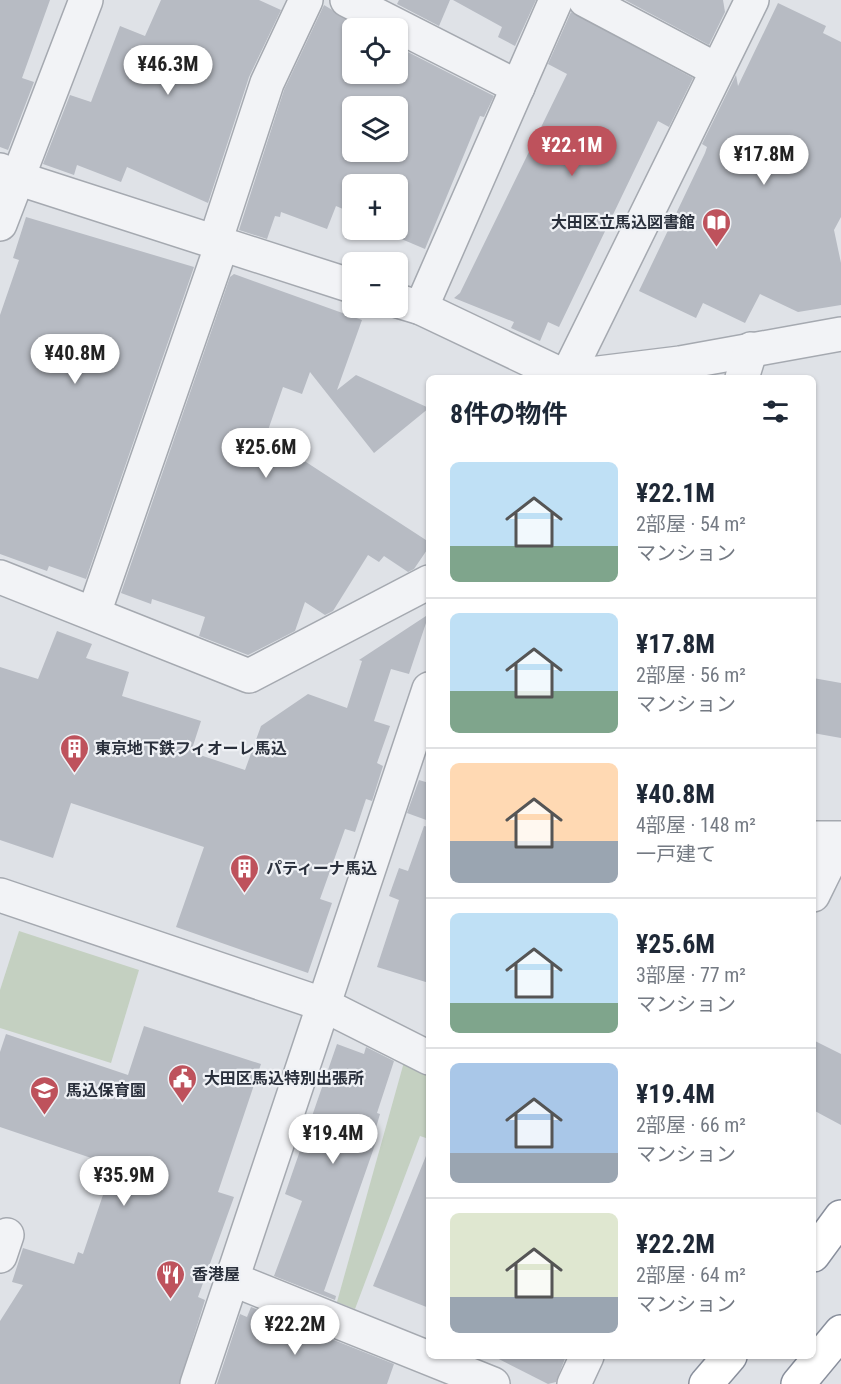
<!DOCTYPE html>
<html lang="ja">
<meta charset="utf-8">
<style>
:root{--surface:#fff;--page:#f6f6f7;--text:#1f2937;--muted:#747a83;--line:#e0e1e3;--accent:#be525c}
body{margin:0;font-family:"Roboto Condensed","Noto Sans JP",sans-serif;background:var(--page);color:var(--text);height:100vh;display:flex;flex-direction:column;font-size:22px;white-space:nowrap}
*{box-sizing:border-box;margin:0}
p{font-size:20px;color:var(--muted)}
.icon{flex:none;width:33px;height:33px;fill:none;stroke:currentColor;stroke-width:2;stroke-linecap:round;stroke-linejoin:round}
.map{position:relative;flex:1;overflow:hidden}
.panel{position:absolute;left:426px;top:375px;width:390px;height:984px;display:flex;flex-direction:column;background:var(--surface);border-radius:9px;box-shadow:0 2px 4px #0004}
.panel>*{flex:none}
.controls{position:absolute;left:342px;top:18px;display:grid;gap:12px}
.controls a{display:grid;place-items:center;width:66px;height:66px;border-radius:9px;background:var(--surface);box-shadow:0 2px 4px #0004;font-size:30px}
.price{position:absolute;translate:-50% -51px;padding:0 14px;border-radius:21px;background:#fff;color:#222;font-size:20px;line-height:39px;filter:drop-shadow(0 2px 3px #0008)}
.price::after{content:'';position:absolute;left:50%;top:36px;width:18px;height:14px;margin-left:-9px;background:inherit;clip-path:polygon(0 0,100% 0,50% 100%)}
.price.active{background:var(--accent);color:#fff}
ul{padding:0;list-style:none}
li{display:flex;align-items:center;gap:18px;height:150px;padding:0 24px}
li+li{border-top:2px solid var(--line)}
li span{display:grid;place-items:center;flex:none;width:168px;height:120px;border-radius:9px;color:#555}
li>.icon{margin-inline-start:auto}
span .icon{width:72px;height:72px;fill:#fffc;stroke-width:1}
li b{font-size:26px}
h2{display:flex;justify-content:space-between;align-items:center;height:72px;padding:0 24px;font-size:26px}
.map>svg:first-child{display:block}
.green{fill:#c4d0c1}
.building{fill:#b7bbc3;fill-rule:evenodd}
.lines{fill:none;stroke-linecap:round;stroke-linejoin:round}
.minor-casing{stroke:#a5a9b0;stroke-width:36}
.highway-casing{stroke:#898f9c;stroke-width:36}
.minor{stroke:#f2f3f6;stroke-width:33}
.highway{stroke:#fff;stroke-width:33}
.labels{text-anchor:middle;stroke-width:4.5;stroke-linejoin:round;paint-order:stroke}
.poi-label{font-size:16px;font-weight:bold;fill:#2a303c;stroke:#eff1f5;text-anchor:start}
</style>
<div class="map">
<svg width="841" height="1384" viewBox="0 0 841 1384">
<rect width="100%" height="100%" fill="#dfe2e7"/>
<g class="green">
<polygon points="19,931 139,970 111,1063 0,1028 0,990"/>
<polygon points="404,1062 429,1075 429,1139 420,1136 355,1309 337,1302"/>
</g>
<g class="building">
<polygon points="0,0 50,0 22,78 34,82 8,150 0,147"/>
<polygon points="161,0 259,0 281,10 249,77 208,203 127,167 121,182 77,165 74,175 43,164 70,95 91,102 120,26 145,36"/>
<polygon points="399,0 450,0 439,26 397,4"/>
<polygon points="453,0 536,0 515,46 498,37 502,27"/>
<polygon points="625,0 723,0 725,12 709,45"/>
<polygon points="778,3 826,26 823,33 841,42 841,217 834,230 841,263 841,305 798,312 760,294 745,323 703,303 696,318 639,291 705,153 707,147 702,144 736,75 738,86"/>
<path d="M324,5L362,28H352V74H398V47L494,96L484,117L480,116L425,249L392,235L394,230H392H398V184H352V213L336,206L327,229L281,212L280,217L275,216L267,239L239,230L284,90ZM352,106H398V152H352Z"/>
<polygon points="571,12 693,78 669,127 658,121 559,327 548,322 540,341 511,328 514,322 454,298 460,293 567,74 548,64"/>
<polygon points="26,217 194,267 86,579 49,566 47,571 0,554 0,315 19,260 13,258"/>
<polygon points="234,274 362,320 337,390 356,375 429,408 374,453 310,372 302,394 283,387 266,436 429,542 429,547 414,569 408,572 384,556 379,562 368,555 333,611 325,615 305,602 295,631 248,655 199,636 205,617 152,599 151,604 121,593 230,277"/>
<polygon points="429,614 409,674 391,669 374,721 390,726 377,763 383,766 372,801 366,799 355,832 345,829 320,899 332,903 308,973 176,927 204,847 71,803 53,858 0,840 0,667 38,679 57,631 92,644 86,658 129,672 122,696 201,721 191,752 245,770 261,726 308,694 347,708 362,661 359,660"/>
<polygon points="813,678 841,683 841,738 813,733"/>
<polygon points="419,780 429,783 429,821 407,813"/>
<polygon points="424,826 429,827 429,983 377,967 399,900 389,896 399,868 408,871"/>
<polygon points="144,1026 261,1064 218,1192 234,1197 198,1297 205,1300 179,1384 0,1384 0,1321 23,1285 12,1282 23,1248 74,1264 78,1252 83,1254 104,1192 95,1189 103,1162 0,1127 0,1052 6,1034 128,1075"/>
<polygon points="813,1040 841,1054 841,1125 813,1110"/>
<polygon points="337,1044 364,1054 366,1047 394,1061 377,1113 380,1114 373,1138 377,1139 324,1291 336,1296 335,1300 274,1276 302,1201 285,1194"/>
<polygon points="428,1151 429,1151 429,1308 373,1286"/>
<polygon points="251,1307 394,1364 387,1384 217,1384 240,1314 247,1317"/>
<polygon points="493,1356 566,1356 556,1382 548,1384"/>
</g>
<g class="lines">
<defs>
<g id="minor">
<polyline points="347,0 518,87"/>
<polyline points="585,0 717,70"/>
<polyline points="0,170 17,178 352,286"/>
<polyline points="0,224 86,0"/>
<polyline points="215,242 267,83 306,0"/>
<polyline points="398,301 421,308 566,377 680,363 841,334"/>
<polyline points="421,308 556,0"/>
<polyline points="566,378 752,0"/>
<polyline points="742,378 751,349"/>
<polyline points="0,577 249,676 429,582"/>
<polyline points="94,613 222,244"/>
<polyline points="813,838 841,838 813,895"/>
<polyline points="0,895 322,1004 429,1058"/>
<polyline points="0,1256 7,1235"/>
<polyline points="232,1279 493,1384"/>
<polyline points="197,1384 429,689"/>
<polyline points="574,1384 587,1356"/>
</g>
<g id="highway">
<polyline points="813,1255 841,1217"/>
<polyline points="706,1384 730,1356"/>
<polyline points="798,1384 841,1332"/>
</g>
</defs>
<use href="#minor" class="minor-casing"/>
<use href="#highway" class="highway-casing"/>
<use href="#minor" class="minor"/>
<use href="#highway" class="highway"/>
</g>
<defs>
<symbol id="library-pin" viewBox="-11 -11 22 30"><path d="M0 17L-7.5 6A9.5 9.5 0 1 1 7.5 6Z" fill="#be525c" stroke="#eff1f5"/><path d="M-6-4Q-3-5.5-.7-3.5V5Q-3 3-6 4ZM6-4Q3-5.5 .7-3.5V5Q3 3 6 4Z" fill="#fff"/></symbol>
<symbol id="building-pin" viewBox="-11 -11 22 30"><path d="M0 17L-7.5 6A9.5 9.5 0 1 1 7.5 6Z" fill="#be525c" stroke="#eff1f5"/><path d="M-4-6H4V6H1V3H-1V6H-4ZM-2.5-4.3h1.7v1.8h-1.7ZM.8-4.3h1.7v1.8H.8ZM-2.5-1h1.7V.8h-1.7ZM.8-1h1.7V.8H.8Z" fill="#fff"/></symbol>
<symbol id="civic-pin" viewBox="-11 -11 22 30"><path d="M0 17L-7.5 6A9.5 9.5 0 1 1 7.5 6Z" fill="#be525c" stroke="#eff1f5"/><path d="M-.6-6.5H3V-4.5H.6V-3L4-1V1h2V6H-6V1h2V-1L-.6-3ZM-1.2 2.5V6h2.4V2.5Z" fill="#fff"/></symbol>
<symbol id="school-pin" viewBox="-11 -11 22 30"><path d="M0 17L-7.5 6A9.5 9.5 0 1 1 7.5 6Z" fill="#be525c" stroke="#eff1f5"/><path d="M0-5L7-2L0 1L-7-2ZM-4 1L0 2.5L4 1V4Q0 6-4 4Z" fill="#fff"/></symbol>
<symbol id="restaurant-pin" viewBox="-11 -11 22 30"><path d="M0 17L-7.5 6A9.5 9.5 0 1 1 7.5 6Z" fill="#be525c" stroke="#eff1f5"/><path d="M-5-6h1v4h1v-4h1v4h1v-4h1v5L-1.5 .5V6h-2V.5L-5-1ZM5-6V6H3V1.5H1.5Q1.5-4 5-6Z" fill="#fff"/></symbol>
</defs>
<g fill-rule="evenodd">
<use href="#library-pin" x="700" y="206" width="33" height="45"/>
<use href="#building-pin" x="58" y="732" width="33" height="45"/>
<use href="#building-pin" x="228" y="852" width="33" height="45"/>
<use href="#civic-pin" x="166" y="1062" width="33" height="45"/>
<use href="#school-pin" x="28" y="1074" width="33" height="45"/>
<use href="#restaurant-pin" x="154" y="1258" width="33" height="45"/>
</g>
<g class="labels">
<g class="poi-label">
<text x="695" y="228" text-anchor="end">大田区立馬込図書館</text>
<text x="95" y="754">東京地下鉄フィオーレ馬込</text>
<text x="266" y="874">パティーナ馬込</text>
<text x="204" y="1084">大田区馬込特別出張所</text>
<text x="66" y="1096">馬込保育園</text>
<text x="192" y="1280">香港屋</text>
</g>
</g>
</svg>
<div class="controls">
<a><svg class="icon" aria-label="locate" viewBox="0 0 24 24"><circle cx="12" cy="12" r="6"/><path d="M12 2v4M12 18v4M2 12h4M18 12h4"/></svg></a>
<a><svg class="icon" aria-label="layers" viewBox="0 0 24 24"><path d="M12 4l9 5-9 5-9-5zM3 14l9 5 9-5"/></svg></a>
<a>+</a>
<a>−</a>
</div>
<b class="price" style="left:168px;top:96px">¥46.3M</b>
<b class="price active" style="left:572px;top:177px">¥22.1M</b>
<b class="price" style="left:764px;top:186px">¥17.8M</b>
<b class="price" style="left:75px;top:385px">¥40.8M</b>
<b class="price" style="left:266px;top:479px">¥25.6M</b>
<b class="price" style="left:333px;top:1165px">¥19.4M</b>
<b class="price" style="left:124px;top:1207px">¥35.9M</b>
<b class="price" style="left:295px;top:1356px">¥22.2M</b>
<section class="panel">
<h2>8件の物件<svg class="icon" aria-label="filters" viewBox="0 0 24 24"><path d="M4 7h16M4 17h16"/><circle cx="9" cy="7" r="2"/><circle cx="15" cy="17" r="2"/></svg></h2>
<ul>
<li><span style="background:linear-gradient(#bfe0f5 70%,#7fa58c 0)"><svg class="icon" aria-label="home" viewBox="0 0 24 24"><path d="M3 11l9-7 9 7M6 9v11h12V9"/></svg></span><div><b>¥22.1M</b><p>2部屋 · 54 m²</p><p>マンション</p></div></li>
<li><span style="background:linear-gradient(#bfe0f5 65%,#7fa58c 0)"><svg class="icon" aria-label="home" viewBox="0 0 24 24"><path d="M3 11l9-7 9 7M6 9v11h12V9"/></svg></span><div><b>¥17.8M</b><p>2部屋 · 56 m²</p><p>マンション</p></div></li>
<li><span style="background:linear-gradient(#ffd9b3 65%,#9aa5b1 0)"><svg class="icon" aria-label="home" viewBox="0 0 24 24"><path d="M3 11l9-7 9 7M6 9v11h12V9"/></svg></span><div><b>¥40.8M</b><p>4部屋 · 148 m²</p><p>一戸建て</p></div></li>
<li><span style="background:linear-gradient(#bfe0f5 75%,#7fa58c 0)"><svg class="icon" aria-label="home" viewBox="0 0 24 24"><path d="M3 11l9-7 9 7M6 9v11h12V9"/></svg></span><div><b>¥25.6M</b><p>3部屋 · 77 m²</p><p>マンション</p></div></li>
<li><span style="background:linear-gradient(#a9c7e8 75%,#9aa5b1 0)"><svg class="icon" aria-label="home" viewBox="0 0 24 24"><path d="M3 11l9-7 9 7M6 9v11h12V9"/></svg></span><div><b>¥19.4M</b><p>2部屋 · 66 m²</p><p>マンション</p></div></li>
<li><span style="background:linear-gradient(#dfe7d0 70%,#9aa5b1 0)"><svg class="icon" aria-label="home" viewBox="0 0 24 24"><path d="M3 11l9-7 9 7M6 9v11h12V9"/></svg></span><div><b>¥22.2M</b><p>2部屋 · 64 m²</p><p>マンション</p></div></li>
</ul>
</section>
</div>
